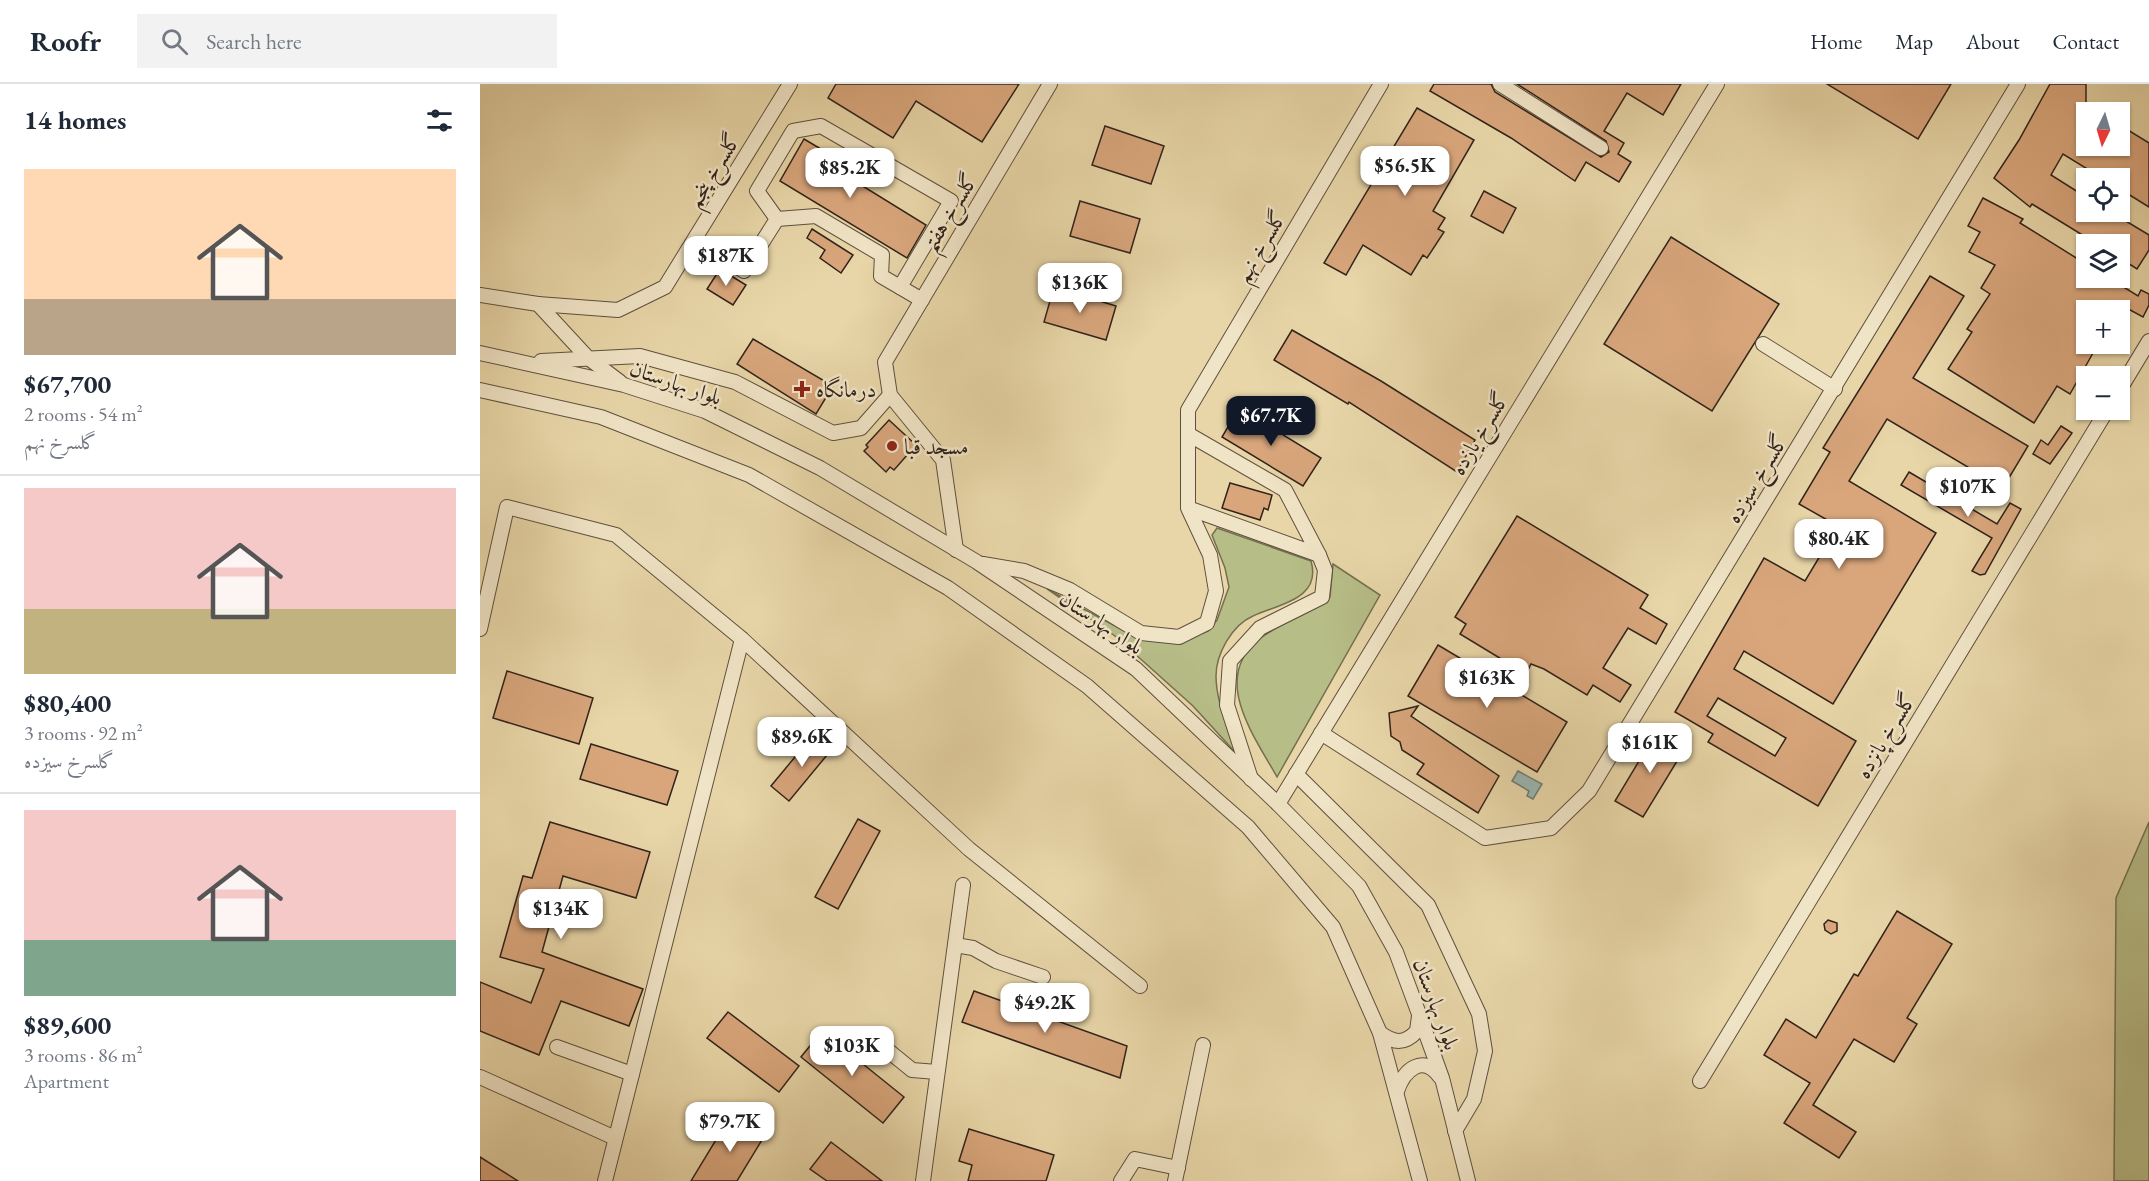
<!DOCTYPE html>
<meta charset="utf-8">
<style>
:root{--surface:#fff;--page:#f2f2f3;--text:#1f2937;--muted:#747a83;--line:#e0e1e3;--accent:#111827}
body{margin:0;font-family:"EB Garamond",Amiri,serif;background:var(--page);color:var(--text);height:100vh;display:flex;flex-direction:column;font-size:22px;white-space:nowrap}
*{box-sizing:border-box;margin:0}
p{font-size:20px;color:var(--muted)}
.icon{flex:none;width:33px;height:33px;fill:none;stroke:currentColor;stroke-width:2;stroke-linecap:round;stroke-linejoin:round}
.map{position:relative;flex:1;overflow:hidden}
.sheet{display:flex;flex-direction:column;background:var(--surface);width:480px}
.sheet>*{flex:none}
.needle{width:39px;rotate:185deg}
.tools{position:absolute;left:1596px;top:18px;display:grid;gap:12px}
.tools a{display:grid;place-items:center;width:54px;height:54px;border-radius:0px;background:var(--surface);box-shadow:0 2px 4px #0004;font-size:30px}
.price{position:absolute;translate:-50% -51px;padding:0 14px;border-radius:12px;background:#fff;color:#222;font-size:20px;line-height:39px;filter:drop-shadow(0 2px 3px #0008)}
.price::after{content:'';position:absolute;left:50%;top:36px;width:18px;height:14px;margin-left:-9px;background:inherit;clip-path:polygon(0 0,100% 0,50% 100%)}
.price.selected{background:var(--accent);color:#fff}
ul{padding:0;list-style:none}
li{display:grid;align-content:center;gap:12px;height:318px;padding:0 24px}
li+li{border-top:2px solid var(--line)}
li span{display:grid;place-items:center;height:186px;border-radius:0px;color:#555}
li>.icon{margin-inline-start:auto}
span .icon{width:108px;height:108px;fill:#fffc;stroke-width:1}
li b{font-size:26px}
h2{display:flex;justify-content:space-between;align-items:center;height:72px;padding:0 24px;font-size:26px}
header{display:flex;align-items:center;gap:36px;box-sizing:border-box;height:84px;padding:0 30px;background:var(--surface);border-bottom:2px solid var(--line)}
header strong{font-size:28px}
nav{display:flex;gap:33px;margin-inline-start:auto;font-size:21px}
.search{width:420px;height:54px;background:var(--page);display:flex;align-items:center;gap:15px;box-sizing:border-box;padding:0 21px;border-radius:0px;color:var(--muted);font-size:22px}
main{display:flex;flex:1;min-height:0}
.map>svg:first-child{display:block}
.green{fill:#b7bd87;stroke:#747051;stroke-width:1.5}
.water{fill:#9ab7b2;stroke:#707c76;stroke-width:1.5}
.building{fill:#d9a67c;stroke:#31231b;stroke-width:1.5;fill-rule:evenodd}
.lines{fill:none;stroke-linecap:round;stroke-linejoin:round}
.minor-casing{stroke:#5f503e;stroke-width:16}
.minor{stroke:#f0e4c6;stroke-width:14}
.poi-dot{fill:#8f2418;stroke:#f0e4c6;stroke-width:2}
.labels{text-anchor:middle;stroke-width:5;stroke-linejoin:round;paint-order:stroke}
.street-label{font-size:22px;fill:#31231b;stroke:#f0e4c6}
.poi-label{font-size:22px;fill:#31231b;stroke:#f0e4c6;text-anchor:start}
</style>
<header>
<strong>Roofr</strong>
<div class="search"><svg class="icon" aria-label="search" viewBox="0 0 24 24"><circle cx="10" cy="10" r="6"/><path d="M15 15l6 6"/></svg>Search here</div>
<nav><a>Home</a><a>Map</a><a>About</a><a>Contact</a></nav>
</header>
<main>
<section class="sheet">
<h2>14 homes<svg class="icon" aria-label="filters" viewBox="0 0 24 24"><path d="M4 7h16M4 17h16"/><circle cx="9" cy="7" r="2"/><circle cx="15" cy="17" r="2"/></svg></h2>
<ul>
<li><span style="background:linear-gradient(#ffd9b3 70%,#b9a48a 0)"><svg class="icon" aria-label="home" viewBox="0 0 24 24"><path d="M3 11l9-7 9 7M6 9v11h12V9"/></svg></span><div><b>$67,700</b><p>2 rooms · 54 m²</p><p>گلسرخ نهم</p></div></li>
<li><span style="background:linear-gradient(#f6c9c9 65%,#c2b280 0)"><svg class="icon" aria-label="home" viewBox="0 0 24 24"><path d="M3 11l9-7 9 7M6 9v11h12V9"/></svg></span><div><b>$80,400</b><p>3 rooms · 92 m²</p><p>گلسرخ سیزده</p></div></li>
<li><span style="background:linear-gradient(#f6c9c9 70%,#7fa58c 0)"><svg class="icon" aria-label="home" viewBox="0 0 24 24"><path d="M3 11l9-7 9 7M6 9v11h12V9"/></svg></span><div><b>$89,600</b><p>3 rooms · 86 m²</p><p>Apartment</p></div></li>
</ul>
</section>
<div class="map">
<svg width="1669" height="1097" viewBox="0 0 1669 1097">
<rect width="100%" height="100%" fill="#e8d6a8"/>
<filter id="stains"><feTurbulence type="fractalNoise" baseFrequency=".00333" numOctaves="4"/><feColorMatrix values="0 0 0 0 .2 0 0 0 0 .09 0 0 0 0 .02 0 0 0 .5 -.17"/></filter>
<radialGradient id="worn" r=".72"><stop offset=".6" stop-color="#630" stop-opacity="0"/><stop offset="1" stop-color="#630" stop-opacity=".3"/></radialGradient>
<g class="green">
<path d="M737,444L831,477C842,515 799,520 773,532C752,541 736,570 736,592C736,617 748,644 755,668L713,622L635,552L567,505L659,555L696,559L728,547L737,536L749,503L745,484L732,451Z"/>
<path d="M853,480L900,511L797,693C773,650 729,592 782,553C804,537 830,531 850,513Z"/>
<polygon points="1669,738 1669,1097 1634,1097 1636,814"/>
</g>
<polygon class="water" points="1038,687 1062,700 1053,715 1047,712 1049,707 1032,697"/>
<g class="building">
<polygon points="356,0 539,0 502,58 436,17 413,54 348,14"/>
<polygon points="954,0 1011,0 1015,8 1121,73 1129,68 1126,57 1037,0 1201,0 1183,31 1147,9 1124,47 1144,59 1138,70 1151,78 1139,98 1106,78 1095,97 1031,54 950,7"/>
<polygon points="1347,0 1471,0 1438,55"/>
<polygon points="1570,0 1606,0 1606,62 1640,62 1640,41 1669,59 1669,123 1640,105 1640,94 1622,94 1583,70 1571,91 1606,113 1606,128 1631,128 1669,151 1669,166 1657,185 1640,174 1640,160 1617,160 1552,120 1550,123 1514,94 1539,56"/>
<polygon points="937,24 994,56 953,127 965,134 958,145 964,148 947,174 943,171 931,191 883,161 866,191 844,179"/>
<polygon points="625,42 684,62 671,100 612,81"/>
<polygon points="324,55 373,84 368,93 446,141 427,174 300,97"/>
<polygon points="1004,107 1036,124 1023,149 991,132"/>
<polygon points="1503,114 1543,135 1540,139 1606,180 1606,194 1629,194 1658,212 1661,206 1669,210 1669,221 1663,233 1641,221 1638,226 1606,226 1606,260 1618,260 1590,310 1577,302 1554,339 1468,285 1492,248 1487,245 1510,210 1501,204 1515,181 1489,168 1500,148 1488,142"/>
<polygon points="600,117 660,135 650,169 590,152"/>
<polygon points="332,145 373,171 361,189 340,174 345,166 327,154"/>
<polygon points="1191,153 1299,220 1232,327 1124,260"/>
<polygon points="240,185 266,201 253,221 227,205"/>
<path d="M1450,192L1484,212L1433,294L1548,362L1523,404L1407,335L1369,397L1456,449L1353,620L1264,567L1254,585L1376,657L1338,722L1228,658L1233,650L1195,628L1284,474L1325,497L1358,442L1319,420L1350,368L1343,364ZM1238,614L1306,654L1295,672L1227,632Z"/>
<polygon points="574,203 636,222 626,256 564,238"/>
<polygon points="812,246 901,297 995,356 977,388 869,318 868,320 794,276"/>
<polygon points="273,255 353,302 336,330 257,280"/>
<polygon points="759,324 841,374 823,402 742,353"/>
<polygon points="409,336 436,361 414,386 410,383 406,388 384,367 388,363 386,361"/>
<polygon points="1581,342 1592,349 1570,380 1553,370 1561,356 1568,361"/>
<polygon points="1429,388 1517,440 1530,419 1541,425 1505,490 1500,491 1492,487 1512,454 1421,401"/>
<polygon points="750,399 792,411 788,426 784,424 780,436 742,424"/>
<polygon points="1037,432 1168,511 1160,524 1187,540 1176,560 1148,544 1123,584 1151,601 1140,618 1113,601 1107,611 1064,585 1051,580 1046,590 980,550 986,540 975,533"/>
<polygon points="958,561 1087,638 1057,688 928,612"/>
<polygon points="27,587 113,614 99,660 13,634"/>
<polygon points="938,622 931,632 1019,692 998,729 937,690 944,680 922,666 920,658 911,652 909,629"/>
<polygon points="1177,647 1205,664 1163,733 1135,717"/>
<polygon points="334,650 352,665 309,717 291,702"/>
<polygon points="111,660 198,687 187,721 100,695"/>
<polygon points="378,735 400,747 358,825 335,813"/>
<polygon points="70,738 170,768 156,814 83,792 62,868 163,905 149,942 81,917 59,971 0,947 0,898 51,919 64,885 20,873 43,792 52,794"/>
<polygon points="1417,827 1472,860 1427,934 1437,940 1414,978 1374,955 1333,1021 1376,1048 1359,1074 1304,1039 1330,999 1284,971 1306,935 1336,954 1374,890 1378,892"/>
<polygon points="1348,836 1357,839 1357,847 1351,850 1345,846 1344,840"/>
<polygon points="494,907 647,962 640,994 482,938"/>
<polygon points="248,928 319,982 299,1008 227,954"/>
<polygon points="342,947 424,1013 403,1039 321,973"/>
<polygon points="251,1031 285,1051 257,1097 211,1097"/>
<polygon points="489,1045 574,1071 566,1097 488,1097 492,1081 479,1077"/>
<polygon points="351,1058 402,1097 347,1097 330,1085"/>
<polygon points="0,1073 38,1097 0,1097"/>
</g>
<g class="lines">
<defs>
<g id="minor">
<polyline points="1020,0 1121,64"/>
<polyline points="297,135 336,132 402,171 401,192 442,216"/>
<polyline points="215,156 264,187 297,135 277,107 313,47 341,42 471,117 420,203"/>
<polyline points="0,211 58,220 107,273 140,298"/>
<polyline points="58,220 138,226 185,203 310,0"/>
<polyline points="1283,260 1355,305"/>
<polyline points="0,269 144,301 225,327 340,384 497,478 656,585 798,720 879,802 916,868 939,930 962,994 988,1097"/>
<polyline points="61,277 160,272 255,298 353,349 381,344 410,311"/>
<polyline points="1640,305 1669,257"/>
<polyline points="0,306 121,333 269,391 468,504 607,602 768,743 853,843 900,949 940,1097"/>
<polyline points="708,350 708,326 901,0"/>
<polyline points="476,466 463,376 410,311 405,278 570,0"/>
<polyline points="503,480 544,487 590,506 661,549 699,553 727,539 736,507 730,471 708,424 708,350 805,406 839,471 708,424"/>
<polyline points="0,545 27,423 136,451 262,555 489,765 660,902"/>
<polyline points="841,649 1005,754 1071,744 1109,707 1538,0"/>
<polyline points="816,690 948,821 999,930 1005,967 994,1015 975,1047"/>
<polyline points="771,695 747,621 750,577 780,544 842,513 845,486 839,471"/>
<polyline points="798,720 1237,0"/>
<polyline points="475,861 493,864 516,877 563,893"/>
<path d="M900,949C914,959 924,961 937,947L939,932"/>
<polyline points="400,960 432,986 457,988"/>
<polyline points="77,963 152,990"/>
<polyline points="0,993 135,1054"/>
<polyline points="1220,997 1627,326"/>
<path d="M917,1007C924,986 943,969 960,993"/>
<polyline points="125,1097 262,555"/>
<polyline points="443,1097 483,801"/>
<polyline points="641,1097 655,1075 698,1084"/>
<polyline points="695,1097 723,961"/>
</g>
</defs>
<use href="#minor" class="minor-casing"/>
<use href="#minor" class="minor"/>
</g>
<g class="poi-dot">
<path d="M319 296h6v6h6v6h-6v6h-6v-6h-6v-6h6z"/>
<circle cx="412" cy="362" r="6"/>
</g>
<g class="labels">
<g class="street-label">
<text transform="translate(233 86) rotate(-59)" y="8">گلسرخ پنجم</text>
<text transform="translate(469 128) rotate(-59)" y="8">گلسرخ هفتم</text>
<text transform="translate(780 162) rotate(-60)" y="8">گلسرخ نهم</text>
<text transform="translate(196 298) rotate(19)" y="8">بلوار بهارستان</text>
<text transform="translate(999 349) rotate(-59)" y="8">گلسرخ یازده</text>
<text transform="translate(1276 394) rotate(-59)" y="8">گلسرخ سیزده</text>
<text transform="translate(622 538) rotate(34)" y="8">بلوار بهارستان</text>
<text transform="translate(1405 651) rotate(-59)" y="8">گلسرخ پانزده</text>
<text transform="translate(957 920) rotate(70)" y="8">بلوار بهارستان</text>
</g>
<g class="poi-label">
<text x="336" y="313">درمانگاه</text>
<text x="424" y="370">مسجد قبا</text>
</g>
</g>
<rect width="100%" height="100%" filter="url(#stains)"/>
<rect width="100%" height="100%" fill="url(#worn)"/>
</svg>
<div class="tools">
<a><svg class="needle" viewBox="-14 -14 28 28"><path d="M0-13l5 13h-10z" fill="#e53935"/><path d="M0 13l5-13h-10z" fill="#747a83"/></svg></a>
<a><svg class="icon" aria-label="locate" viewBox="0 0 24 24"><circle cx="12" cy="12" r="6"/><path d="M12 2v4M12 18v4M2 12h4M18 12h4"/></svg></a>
<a><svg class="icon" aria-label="layers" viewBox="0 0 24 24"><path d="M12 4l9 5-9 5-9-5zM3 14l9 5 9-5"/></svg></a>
<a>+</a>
<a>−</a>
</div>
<b class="price" style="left:925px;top:113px">$56.5K</b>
<b class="price" style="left:370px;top:115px">$85.2K</b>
<b class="price" style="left:246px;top:203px">$187K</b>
<b class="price" style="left:600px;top:230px">$136K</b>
<b class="price selected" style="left:791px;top:363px">$67.7K</b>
<b class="price" style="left:1488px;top:434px">$107K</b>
<b class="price" style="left:1359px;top:486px">$80.4K</b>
<b class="price" style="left:1007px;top:625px">$163K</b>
<b class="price" style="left:322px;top:684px">$89.6K</b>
<b class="price" style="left:1170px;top:690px">$161K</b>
<b class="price" style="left:81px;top:856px">$134K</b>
<b class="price" style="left:565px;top:950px">$49.2K</b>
<b class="price" style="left:372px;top:993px">$103K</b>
<b class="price" style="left:250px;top:1069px">$79.7K</b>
</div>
</main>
